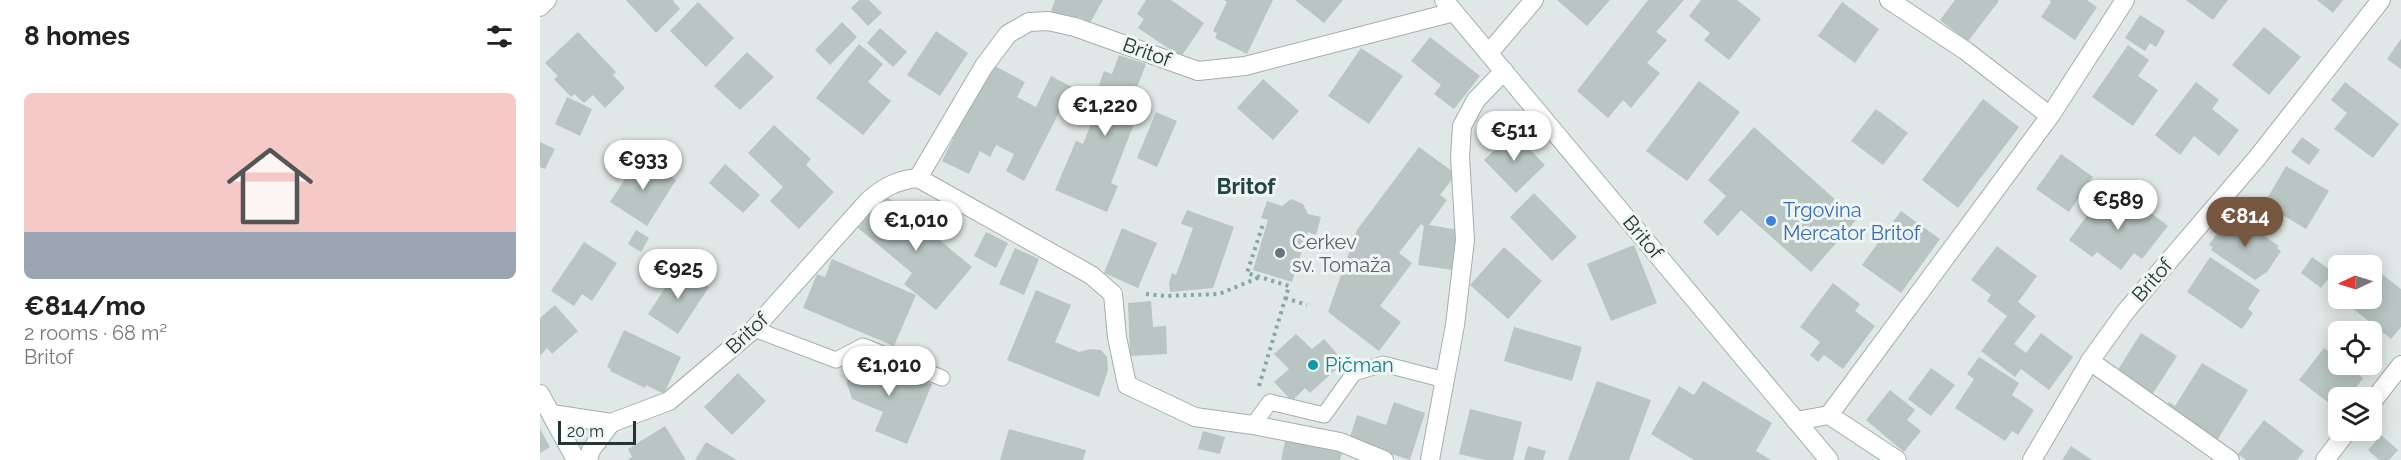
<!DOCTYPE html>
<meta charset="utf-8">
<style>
:root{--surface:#fff;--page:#f2f2f2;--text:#222;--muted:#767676;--line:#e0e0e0;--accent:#775740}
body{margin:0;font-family:Raleway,sans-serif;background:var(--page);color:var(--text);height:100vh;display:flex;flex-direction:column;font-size:22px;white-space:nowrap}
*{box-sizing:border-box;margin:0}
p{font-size:20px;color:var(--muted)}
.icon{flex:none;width:33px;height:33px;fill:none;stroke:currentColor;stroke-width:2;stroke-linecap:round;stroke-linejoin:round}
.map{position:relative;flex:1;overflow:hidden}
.panel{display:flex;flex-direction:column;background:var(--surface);width:540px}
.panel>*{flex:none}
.needle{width:39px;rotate:266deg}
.tools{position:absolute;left:1788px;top:255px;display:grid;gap:12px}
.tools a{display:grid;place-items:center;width:54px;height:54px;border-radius:9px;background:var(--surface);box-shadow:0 3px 15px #0003;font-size:30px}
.scale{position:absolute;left:18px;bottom:15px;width:78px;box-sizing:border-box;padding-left:6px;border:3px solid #223634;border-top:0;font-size:16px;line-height:21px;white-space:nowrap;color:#223634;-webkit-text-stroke:4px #eff5f3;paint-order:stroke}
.price{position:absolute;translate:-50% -51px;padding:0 14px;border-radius:21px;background:#fff;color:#222;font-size:20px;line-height:39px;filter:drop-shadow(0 2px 3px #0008)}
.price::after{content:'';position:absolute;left:50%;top:36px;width:18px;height:14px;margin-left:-9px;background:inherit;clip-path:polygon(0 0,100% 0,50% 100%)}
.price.current{background:var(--accent);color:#fff}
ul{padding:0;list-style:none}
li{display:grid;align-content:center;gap:12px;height:318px;padding:0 24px}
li+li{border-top:2px solid var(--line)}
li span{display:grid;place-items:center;height:186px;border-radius:9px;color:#555}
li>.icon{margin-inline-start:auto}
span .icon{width:108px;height:108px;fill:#fffc;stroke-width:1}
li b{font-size:26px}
h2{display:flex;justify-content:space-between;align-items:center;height:72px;padding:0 24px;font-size:26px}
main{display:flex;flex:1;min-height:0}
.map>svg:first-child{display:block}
.building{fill:#b8c5c2}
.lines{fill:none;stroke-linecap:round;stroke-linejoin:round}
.lane-casing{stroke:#a3afad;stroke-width:17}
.street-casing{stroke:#a3afad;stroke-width:20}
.secondary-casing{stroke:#a0b3af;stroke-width:20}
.path{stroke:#83a8a2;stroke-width:4;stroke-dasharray:3 4.5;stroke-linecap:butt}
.lane{stroke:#fff;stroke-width:15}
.street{stroke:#fff;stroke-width:18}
.secondary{stroke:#fff;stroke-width:18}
.shop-dot{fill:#3f7fe0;stroke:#eff5f3;stroke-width:2}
.worship-dot{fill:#6b7280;stroke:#eff5f3;stroke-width:2}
.culture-dot{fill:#0f9aa8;stroke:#eff5f3;stroke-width:2}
.labels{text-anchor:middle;stroke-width:6;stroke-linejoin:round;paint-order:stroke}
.street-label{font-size:20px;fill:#223634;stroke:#eff5f3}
.shop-label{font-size:20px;fill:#366cbe;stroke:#eff5f3;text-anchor:start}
.worship-label{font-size:20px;fill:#5b616d;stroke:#eff5f3;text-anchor:start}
.culture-label{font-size:20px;fill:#0d838f;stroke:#eff5f3;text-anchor:start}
.quarter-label{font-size:22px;font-weight:bold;fill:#214542;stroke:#eff5f3}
</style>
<main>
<section class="panel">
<h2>8 homes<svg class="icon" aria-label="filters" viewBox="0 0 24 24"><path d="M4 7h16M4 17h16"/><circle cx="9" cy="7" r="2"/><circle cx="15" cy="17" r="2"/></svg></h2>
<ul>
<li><span style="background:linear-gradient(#f6c9c9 75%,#9aa5b1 0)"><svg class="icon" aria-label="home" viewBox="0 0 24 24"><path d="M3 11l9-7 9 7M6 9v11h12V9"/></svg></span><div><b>€814/mo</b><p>2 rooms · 68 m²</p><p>Britof</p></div></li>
</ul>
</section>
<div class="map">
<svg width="1861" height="460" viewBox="0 0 1861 460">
<rect width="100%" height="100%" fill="#dfe8e6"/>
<g class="building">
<polygon points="86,0 134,0 133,1 140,9 116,33"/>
<polygon points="319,0 329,0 342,13 328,26 311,8"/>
<polygon points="515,0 563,0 550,23 539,17 535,24 511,11"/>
<polygon points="606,0 631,0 664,23 641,57 598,28 604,19 597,14"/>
<polygon points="684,0 733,0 707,54 675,38 677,33 673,31 687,2"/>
<polygon points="755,0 803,0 784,23"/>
<polygon points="1017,0 1070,0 1047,26"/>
<polygon points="1108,0 1144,0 1116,32 1127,40 1107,63 1120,73 1091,108 1083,100 1068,118 1037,91"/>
<polygon points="1161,0 1197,0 1221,19 1189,60 1164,40 1170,33 1149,16"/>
<polygon points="1415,0 1458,0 1459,1 1428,41 1400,20"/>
<polygon points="1509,0 1547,0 1557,7 1535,40 1501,17 1511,2"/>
<polygon points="1646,0 1688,0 1673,20"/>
<polygon points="1777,0 1803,0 1793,13"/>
<polygon points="158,2 194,38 166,67 130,31"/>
<polygon points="1302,2 1339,29 1315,63 1278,36"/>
<polygon points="1600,15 1625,31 1616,47 1610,43 1605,51 1585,38"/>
<polygon points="302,22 317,37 290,65 275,50"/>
<polygon points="1724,27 1761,57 1729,95 1692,65"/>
<polygon points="340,28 367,52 353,67 327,43"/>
<polygon points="396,31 428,53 400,96 367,75"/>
<polygon points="38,32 76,72 73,75 85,88 65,108 53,95 44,103 34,94 31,97 14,79 18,76 5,63"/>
<polygon points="890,37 940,76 914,109 894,94 901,85 871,61"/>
<polygon points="1861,39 1861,69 1847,59"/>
<polygon points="319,44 343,64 328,82 351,101 323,135 276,98"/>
<polygon points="1588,45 1609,60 1598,76 1618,90 1593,126 1552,97"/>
<polygon points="821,48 863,76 829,124 788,96"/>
<polygon points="207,52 234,77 200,110 174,86"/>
<polygon points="579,55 606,64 596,90 606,93 571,183 578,186 567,212 515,190 536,141 543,144 556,112 551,109 564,71 572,74"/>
<polygon points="451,64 485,82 477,97 496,107 511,76 532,87 484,181 466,171 474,154 456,145 450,157 440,151 429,174 402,161"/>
<polygon points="723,79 759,111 733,140 697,108"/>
<polygon points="1159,81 1200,112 1147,181 1106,151"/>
<polygon points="1656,82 1679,100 1672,109 1699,130 1679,156 1654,136 1640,155 1615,135"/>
<polygon points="1805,82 1859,124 1833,158 1794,129 1807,113 1791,100"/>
<polygon points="27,97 52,109 40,136 15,124"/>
<polygon points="1443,99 1479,127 1418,208 1382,180"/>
<polygon points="1336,109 1368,133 1343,165 1311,141"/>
<polygon points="616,112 637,121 617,167 597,158"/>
<polygon points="234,125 271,159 266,165 294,192 259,229 230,201 243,187 208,153"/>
<polygon points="1214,127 1317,219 1271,272 1201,210 1178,236 1163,222 1186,196 1168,180"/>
<polygon points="973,132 1005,165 976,193 944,160"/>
<polygon points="1762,137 1780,150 1769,165 1751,152"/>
<polygon points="0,142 15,149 5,169 0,167"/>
<polygon points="879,147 916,174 900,195 907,200 889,225 919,230 912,270 878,265 884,226 881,224 859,253 872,263 840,306 861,322 839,351 788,312 817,230"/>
<polygon points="1521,154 1553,177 1529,212 1496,189"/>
<polygon points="100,156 136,180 107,226 70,202"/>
<polygon points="185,164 220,195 203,213 169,183"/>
<polygon points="1746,166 1789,191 1766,229 1724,204"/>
<polygon points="1566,190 1590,208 1595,201 1628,226 1602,259 1594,253 1581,270 1557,252 1552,257 1529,240"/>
<polygon points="994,193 1037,237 1012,261 970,217"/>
<polygon points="345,195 432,267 396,310 364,284 372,273 318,228"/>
<polygon points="751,199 763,204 768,214 781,217 776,235 768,232 752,282 713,270 728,220 721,218 727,201 742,206"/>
<polygon points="647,210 694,227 673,288 630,292 629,283 632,273 636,275 653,228 641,224"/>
<polygon points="1361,211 1400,239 1361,293 1322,265"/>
<polygon points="1694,216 1739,246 1737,248 1741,251 1727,272 1715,280 1671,250 1673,247 1669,245 1683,225 1684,226 1690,218 1692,219"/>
<polygon points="582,228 617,243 598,288 564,273"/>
<polygon points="96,230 109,238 101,252 88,244"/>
<polygon points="446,232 468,243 456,268 434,256"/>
<polygon points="44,242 77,263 52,301 42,294 34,306 11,291"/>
<polygon points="1094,245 1117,303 1071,321 1047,264"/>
<polygon points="1457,246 1497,276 1478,302 1496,316 1474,344 1486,353 1501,333 1533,357 1509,390 1481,369 1475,377 1441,351 1467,316 1447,301 1451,295 1431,280"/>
<polygon points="964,247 1002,281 968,319 930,285"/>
<polygon points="475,248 499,259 484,295 459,284"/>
<polygon points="1670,257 1720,290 1708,309 1713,313 1702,329 1647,292"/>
<polygon points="1772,257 1793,272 1781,288 1761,273"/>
<polygon points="292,259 376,295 354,346 263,308 277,274 285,277"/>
<polygon points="139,267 169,287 138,334 108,314"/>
<polygon points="1839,272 1861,289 1861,327 1851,339 1811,307 1818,298 1832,298 1832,281"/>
<polygon points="1293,283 1320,304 1315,311 1335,326 1303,369 1284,355 1278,362 1270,355 1280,342 1260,327"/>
<polygon points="496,290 531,305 515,342 539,352 551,349 561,350 567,357 568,370 559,397 467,360"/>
<polygon points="611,301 613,327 626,326 627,354 590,356 588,303"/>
<polygon points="15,305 38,331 12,354 7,348 0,356 0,318"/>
<polygon points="974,327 1042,347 1032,381 964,361"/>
<polygon points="84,330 141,357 124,394 106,385 105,388 70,371 71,369 67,367"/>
<polygon points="1601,333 1637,356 1610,398 1574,376"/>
<polygon points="756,334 772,349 784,339 804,362 770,393 765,388 752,401 734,382 749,369 734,354"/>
<polygon points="1784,348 1798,359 1798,364 1805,364 1823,378 1809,398 1798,398 1798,410 1759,380"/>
<polygon points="1439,357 1479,383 1472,395 1494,410 1478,435 1472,431 1465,441 1415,408 1434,379 1427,374"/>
<polygon points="329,358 392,384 367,444 335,431 343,412 312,399 307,384 308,375 312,367"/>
<polygon points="1662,363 1708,390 1670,452 1618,420 1629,402 1635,406"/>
<polygon points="1391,368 1415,385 1391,416 1368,399"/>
<polygon points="198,373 226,401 192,435 164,407"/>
<polygon points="1057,381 1111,400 1089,460 1028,460"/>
<polygon points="1163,381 1232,423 1216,451 1231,460 1154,460 1111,434 1139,386 1154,395"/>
<polygon points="1350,390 1375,410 1367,420 1381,431 1364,452 1326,420"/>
<polygon points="854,402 885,413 870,460 809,440 817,415 846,425"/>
<polygon points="930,409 982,422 973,460 945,460 919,454"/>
<polygon points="1724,420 1764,451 1757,460 1706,460 1698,454"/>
<polygon points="125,426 146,460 87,460 92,457 88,449"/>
<polygon points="0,429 10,447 0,453"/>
<polygon points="469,429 546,450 543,460 460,460"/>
<polygon points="663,431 685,437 680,454 658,449"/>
<polygon points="1841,435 1858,450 1849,460 1839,460 1828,450"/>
<polygon points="746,437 803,449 800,460 741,460"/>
<polygon points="166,442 197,460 155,460"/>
<polygon points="988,446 1006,451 1003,460 984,460"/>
<polygon points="1531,446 1552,460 1522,460"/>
</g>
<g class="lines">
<defs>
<g id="lane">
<polyline points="214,329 296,360 323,346 402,378"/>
<polyline points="713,425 730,402 784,415 814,373 843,364 905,380"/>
</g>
<g id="street">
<polyline points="1349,0 1426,51 1510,116"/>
<polyline points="949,53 994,0"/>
<polyline points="378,178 444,66 468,34 489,22 508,21 535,27 658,71 705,66 914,12"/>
<polyline points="1550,361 1690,460"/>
<polyline points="0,394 36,460"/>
<polyline points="1832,402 1861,365"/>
<path d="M12,414L71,423L129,401L214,329L328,201C344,187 357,180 378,178L551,275L573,294L577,337L587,385L655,417L713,425L800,442L844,460"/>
<polyline points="1289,415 1357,460"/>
<polyline points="1256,421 1289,415 1510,116 1585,0"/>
<polyline points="48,460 51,450 71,423"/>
<polyline points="890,460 915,325 925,240 920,157 922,126 936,100 964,71"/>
<polyline points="1492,460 1550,361 1586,311 1717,158 1841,0"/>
<polyline points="1785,460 1808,430"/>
</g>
<g id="secondary">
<polyline points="904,0 1289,460"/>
<polyline points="0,7 7,0"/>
</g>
</defs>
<use href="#lane" class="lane-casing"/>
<use href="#street" class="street-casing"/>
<use href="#secondary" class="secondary-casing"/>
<g class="path">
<polyline points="606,294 625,296 679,294 720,277"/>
<polyline points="745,298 767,305"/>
<polyline points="719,386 749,286 707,273 723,224"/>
</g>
<use href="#lane" class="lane"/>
<use href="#street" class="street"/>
<use href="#secondary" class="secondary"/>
</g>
<circle class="shop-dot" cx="1231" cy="221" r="6"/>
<circle class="worship-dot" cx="740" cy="253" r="6"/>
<circle class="culture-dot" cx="773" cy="365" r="6"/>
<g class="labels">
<g class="street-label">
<text transform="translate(607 52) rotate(20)" y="7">Britof</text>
<text transform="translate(1103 237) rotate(50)" y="7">Britof</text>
<text transform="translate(1612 280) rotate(-49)" y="7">Britof</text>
<text transform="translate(207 333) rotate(-43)" y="7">Britof</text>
</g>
<g class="shop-label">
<text x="1243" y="217">Trgovina<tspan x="1243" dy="23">Mercator Britof</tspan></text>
</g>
<g class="worship-label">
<text x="752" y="249">Cerkev<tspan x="752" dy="23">sv. Tomaža</tspan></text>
</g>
<g class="culture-label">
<text x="785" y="372">Pičman</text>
</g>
<g class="quarter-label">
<text x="706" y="194">Britof</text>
</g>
</g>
</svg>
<div class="tools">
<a><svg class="needle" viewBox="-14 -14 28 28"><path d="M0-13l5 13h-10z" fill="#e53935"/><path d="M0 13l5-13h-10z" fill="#767676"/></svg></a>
<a><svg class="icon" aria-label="locate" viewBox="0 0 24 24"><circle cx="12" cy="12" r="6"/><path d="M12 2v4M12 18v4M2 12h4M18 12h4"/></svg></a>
<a><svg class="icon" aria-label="layers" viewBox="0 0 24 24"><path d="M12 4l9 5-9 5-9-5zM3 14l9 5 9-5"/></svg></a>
</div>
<div class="scale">20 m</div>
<b class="price" style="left:565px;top:137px">€1,220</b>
<b class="price" style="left:974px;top:162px">€511</b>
<b class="price" style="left:103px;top:191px">€933</b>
<b class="price" style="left:1578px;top:231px">€589</b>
<b class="price current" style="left:1705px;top:248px">€814</b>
<b class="price" style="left:376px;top:252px">€1,010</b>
<b class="price" style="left:138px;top:300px">€925</b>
<b class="price" style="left:349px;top:397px">€1,010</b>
</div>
</main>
